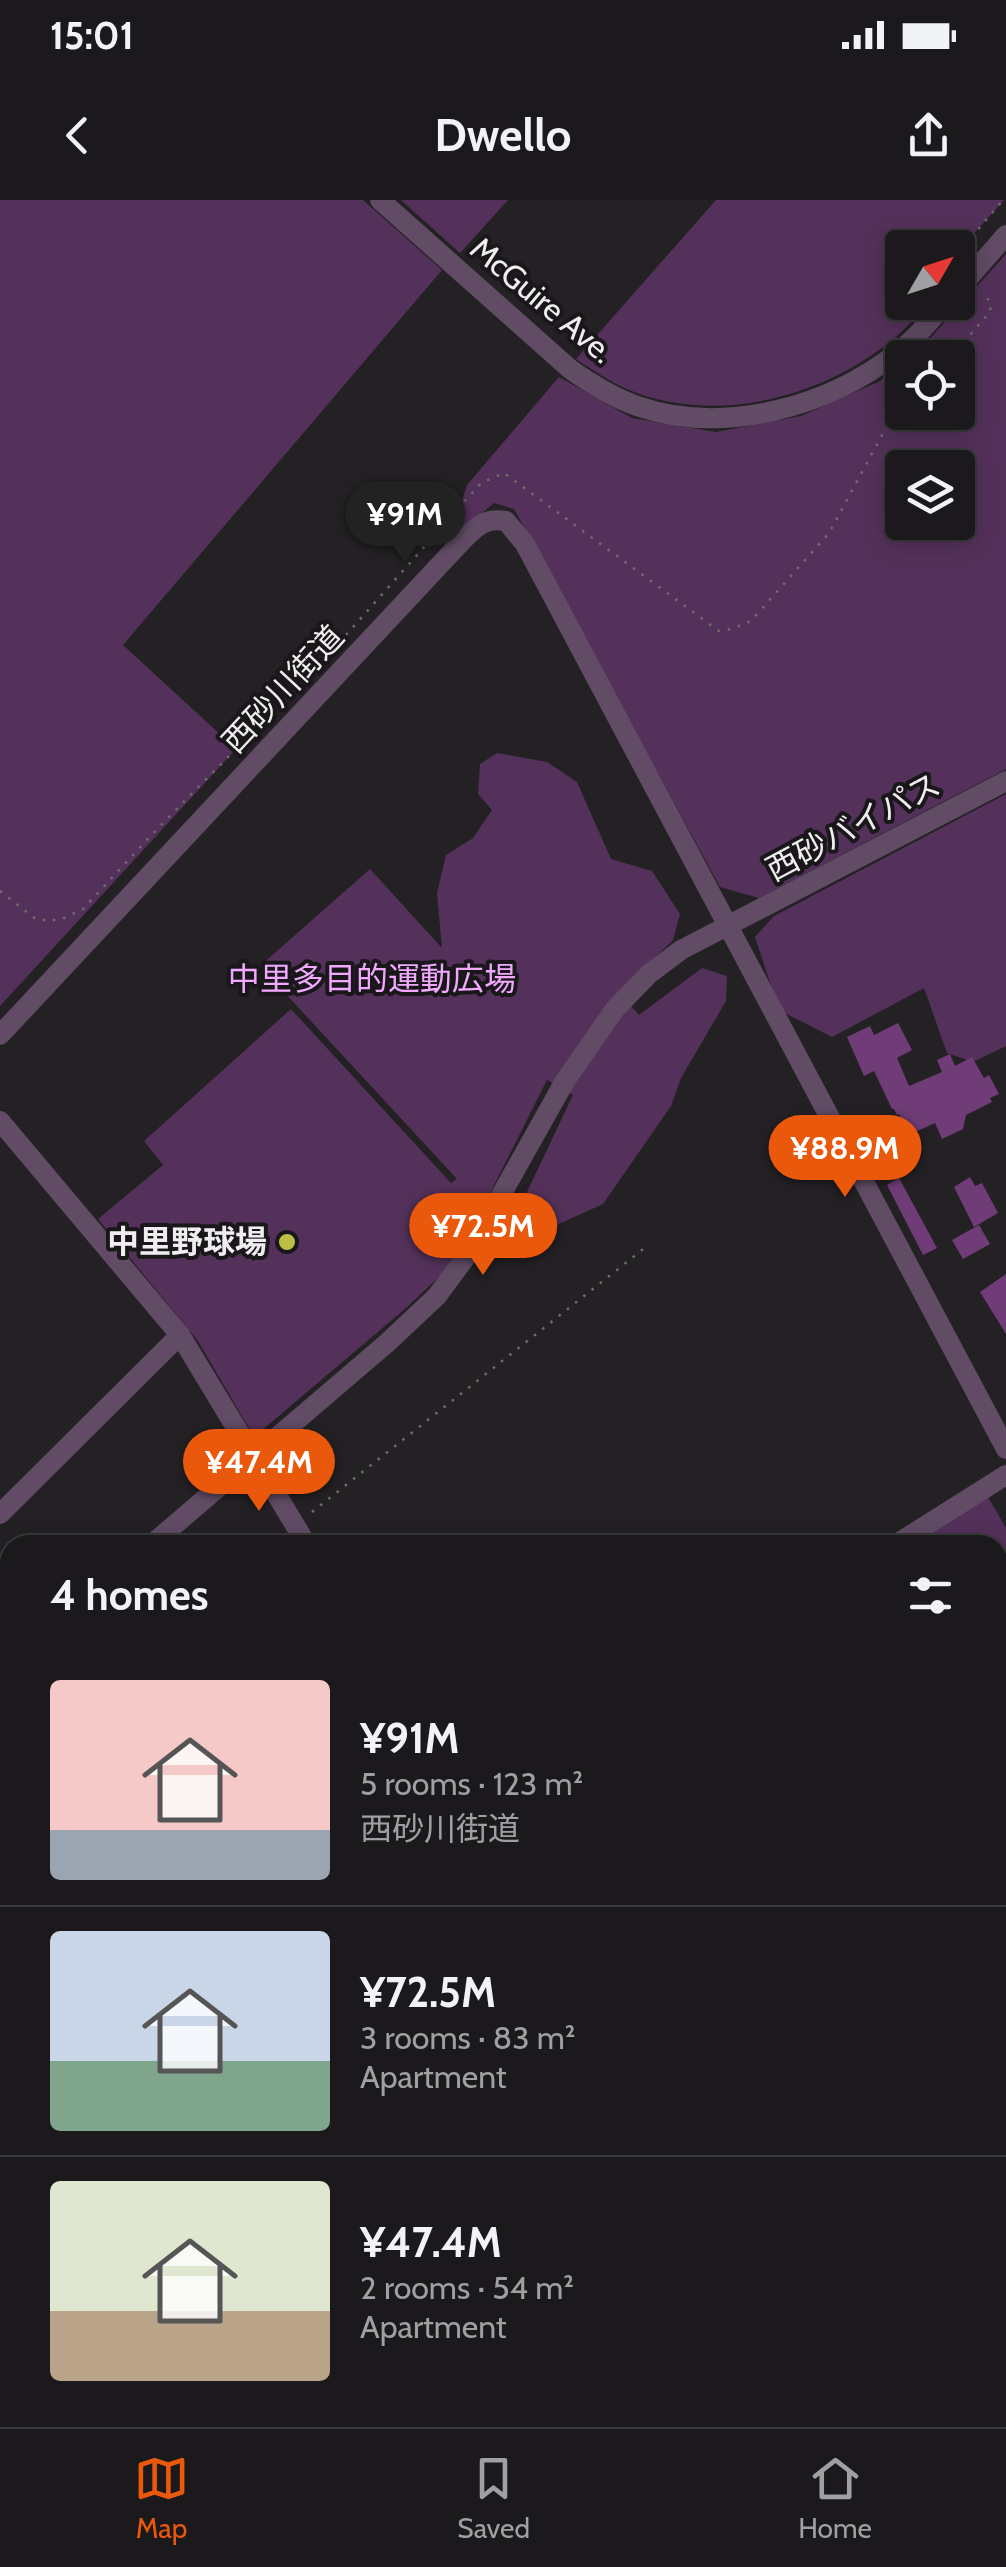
<!DOCTYPE html>
<meta charset="utf-8">
<style>
:root{--surface:#1b191b;--page:#242224;--text:#f1f3f6;--muted:#a0a0a3;--line:#39383a;--accent:#ea580c}
body{margin:0;font-family:Cabin,"Noto Sans JP",sans-serif;background:var(--page);color:var(--text);height:100vh;display:flex;flex-direction:column;font-size:38px;white-space:nowrap}
*{box-sizing:border-box;margin:0}
p{font-size:32px;color:var(--muted)}
.icon{flex:none;width:55px;height:55px;fill:none;stroke:currentColor;stroke-width:2;stroke-linecap:round;stroke-linejoin:round}
.map{position:relative;flex:1;overflow:hidden}
.panel{position:absolute;left:0px;top:1335px;width:1008px;height:892px;display:flex;flex-direction:column;background:var(--surface);border-radius:30px 30px 0 0;box-shadow:0 5px 25px #0003,0 0 0 2px var(--line)}
.panel>*{flex:none}
.needle{width:65px;rotate:51deg}
.fabs{position:absolute;left:885px;top:30px;display:grid;gap:20px}
.fabs a{display:grid;place-items:center;width:90px;height:90px;border-radius:10px;background:var(--surface);box-shadow:0 5px 25px #0003,0 0 0 2px var(--line);font-size:50px}
.price{position:absolute;translate:-50% -85px;padding:0 22px;border-radius:35px;background:var(--accent);color:#fff;font-size:32px;line-height:65px;filter:drop-shadow(0 2px 5px #0008)}
.price::after{content:'';position:absolute;left:50%;top:60px;width:30px;height:22px;margin-left:-15px;background:inherit;clip-path:polygon(0 0,100% 0,50% 100%)}
.price.current{background:#222;color:#fff}
ul{padding:0;list-style:none}
li{display:flex;align-items:center;gap:30px;height:250px;padding:0 50px}
li+li{border-top:2px solid var(--line)}
li span{display:grid;place-items:center;flex:none;width:280px;height:200px;border-radius:10px;color:#555}
li>.icon{margin-inline-start:auto}
span .icon{width:120px;height:120px;fill:#fffc;stroke-width:1}
li b{font-size:42px}
h2{display:flex;justify-content:space-between;align-items:center;height:120px;padding:0 50px;font-size:42px}
.status{display:flex;justify-content:space-between;align-items:center;height:70px;padding:0 50px;background:var(--surface);direction:ltr}
.status svg{height:28px;fill:currentColor}
header{display:flex;justify-content:space-between;align-items:center;height:130px;padding:0 50px;background:var(--surface);font-size:45px;font-weight:700}
.menu{display:flex;justify-content:space-around;align-items:center;height:140px;border-top:2px solid var(--line);background:var(--surface);font-size:28px;color:var(--muted)}
.menu a{display:grid;justify-items:center;gap:5px}
.menu .current{color:var(--accent)}
.map>svg:first-child{display:block}
.green{fill:#54315a;fill-rule:evenodd}
.building{fill:#6f3c77}
.lines{fill:none;stroke-linecap:round;stroke-linejoin:round}
.path{stroke:#6e6c6e;stroke-width:2.5;stroke-dasharray:2.5 8;stroke-linecap:butt}
.minor{stroke:#614b65;stroke-width:20}
.major{stroke:#a073a8;stroke-width:25}
.poi-dot{fill:#bbc045;stroke:#1a171b;stroke-width:4}
.labels{text-anchor:middle;stroke-width:8;stroke-linejoin:round;paint-order:stroke}
.street-label{font-size:32px;fill:#efedef;stroke:#1a171b}
.park-label{font-size:32px;fill:#f1a8fe;stroke:#1a171b}
.poi-label{font-size:32px;font-weight:bold;fill:#efedef;stroke:#1a171b;text-anchor:end}
</style>
<div class="status"><b>15:01</b><svg viewBox="0 0 49 12"><path d="M0 12V9h3v3zM5 12V6h3v6zM10 12V3h3v9zM15 12V0h3v12zM26 1h20v11H26zM47 4h2v5h-2z"/></svg></div>
<header><svg class="icon" aria-label="back" viewBox="0 0 24 24"><path d="M15 5l-7 7 7 7"/></svg>Dwello<svg class="icon" aria-label="share" viewBox="0 0 24 24"><path d="M12 15V3M7 8l5-5 5 5M5 13v7h14v-7"/></svg></header>
<div class="map">
<svg width="1006" height="2227" viewBox="0 0 1006 2227">
<rect width="100%" height="100%" fill="#242124"/>
<g class="green">
<polygon points="0,0 363,0 442,70 123,445 236,549 0,806"/>
<polygon points="401,0 508,0 460,53"/>
<path d="M716,0H1004L958,51V57V48H902V102L929,103C917,115 905,130 891,141C820,198 716,225 629,190C610,182 593,170 576,159Z"/>
<path d="M1006,54V569L759,698L720,687L514,309L494,303L450,340L467,285L559,177L632,218L716,232L801,216L880,181L902,163V212H958V158L909,157L924,145ZM902,268H958V322H902Z"/>
<polygon points="497,553 547,562 577,582 611,659 652,671 680,714 673,740 619,793 639,815 702,768 727,776 726,801 681,878 671,906 603,1004 499,1051 573,895 547,880 456,1061 406,1108 254,1237 198,1141 98,1019 163,965 144,941 291,809 451,983 457,979 260,766 370,669 442,748 437,693 446,655 473,638 492,610 478,594 480,564"/>
<polygon points="1006,594 1006,846 973,862 947,853 924,788 832,837 779,810 755,737 774,716"/>
<polygon points="988,1297 1006,1328 1006,1364 998,1369 998,1345 911,1345"/>
</g>
<g class="building">
<polygon points="898,823 912,850 897,858 909,886 942,872 937,860 950,854 955,866 972,857 984,878 989,875 999,894 990,898 992,902 966,915 963,929 942,939 935,923 909,935 899,914 897,915 894,909 892,909 874,871 864,876 847,837 870,826 874,835"/>
<polygon points="970,977 975,986 982,983 998,1013 974,1027 954,987"/>
<polygon points="899,978 937,1048 923,1055 887,985"/>
<polygon points="979,1025 990,1044 963,1059 952,1040"/>
<polygon points="1006,1074 1006,1134 980,1092"/>
</g>
<g class="lines">
<g class="path">
<polyline points="958,53 1003,0"/>
<polyline points="950,158 990,112 991,104 983,92"/>
<polyline points="346,435 481,283 504,273 719,431 731,429 751,421 829,333 882,235 902,212"/>
<polyline points="0,691 37,720 60,720 83,709 159,627 310,474"/>
<polyline points="312,1312 647,1046"/>
<polyline points="0,2024 10,2028"/>
<polyline points="410,2218 430,2227"/>
</g>
<g class="minor">
<path d="M380,0L570,169C591,184 612,197 637,206C724,236 828,207 898,152C916,138 931,120 946,102"/>
<polyline points="958,90 1006,35"/>
<path d="M0,835L464,339C478,325 486,318 506,321L525,344L1006,1249"/>
<polyline points="0,921 180,1135 307,1345"/>
<polyline points="0,1314 180,1135"/>
<polyline points="151,1345 387,1143 437,1096 468,1054 565,881 615,809 649,774 681,750 1006,581"/>
<polyline points="895,1345 1006,1275"/>
<polyline points="0,1478 10,1467"/>
<polyline points="999,1555 1006,1567"/>
<polyline points="998,1614 1006,1610"/>
<polyline points="998,1692 1006,1706"/>
<polyline points="0,1797 10,1790"/>
<polyline points="998,2097 1006,2094"/>
<polyline points="740,2218 745,2227"/>
<polyline points="20,2227 38,2218"/>
<polyline points="242,2227 263,2218"/>
<polyline points="686,2227 709,2218"/>
</g>
<g class="major">
<polyline points="0,1739 10,1743"/>
<polyline points="933,2218 951,2227"/>
</g>
</g>
<circle class="poi-dot" cx="287" cy="1042" r="10"/>
<g class="labels">
<g class="street-label">
<text transform="translate(542 100) rotate(40)" y="11">McGuire Ave.</text>
<text transform="translate(283 489) rotate(-47)" y="11">西砂川街道</text>
<text transform="translate(853 627) rotate(-28)" y="11">西砂バイパス</text>
</g>
<g class="park-label">
<text x="372" y="790">中里多目的運動広場</text>
</g>
<g class="poi-label">
<text x="267" y="1053">中里野球場</text>
</g>
</g>
</svg>
<div class="fabs">
<a><svg class="needle" viewBox="-14 -14 28 28"><path d="M0-13l5 13h-10z" fill="#e53935"/><path d="M0 13l5-13h-10z" fill="#a0a0a3"/></svg></a>
<a><svg class="icon" aria-label="locate" viewBox="0 0 24 24"><circle cx="12" cy="12" r="6"/><path d="M12 2v4M12 18v4M2 12h4M18 12h4"/></svg></a>
<a><svg class="icon" aria-label="layers" viewBox="0 0 24 24"><path d="M12 4l9 5-9 5-9-5zM3 14l9 5 9-5"/></svg></a>
</div>
<b class="price current" style="left:405px;top:366px">¥91M</b>
<b class="price" style="left:845px;top:1000px">¥88.9M</b>
<b class="price" style="left:483px;top:1078px">¥72.5M</b>
<b class="price" style="left:259px;top:1314px">¥47.4M</b>
<section class="panel">
<h2>4 homes<svg class="icon" aria-label="filters" viewBox="0 0 24 24"><path d="M4 7h16M4 17h16"/><circle cx="9" cy="7" r="2"/><circle cx="15" cy="17" r="2"/></svg></h2>
<ul>
<li><span style="background:linear-gradient(#f6c9c9 75%,#9aa5b1 0)"><svg class="icon" aria-label="home" viewBox="0 0 24 24"><path d="M3 11l9-7 9 7M6 9v11h12V9"/></svg></span><div><b>¥91M</b><p>5 rooms · 123 m²</p><p>西砂川街道</p></div></li>
<li><span style="background:linear-gradient(#c9d6e8 65%,#7fa58c 0)"><svg class="icon" aria-label="home" viewBox="0 0 24 24"><path d="M3 11l9-7 9 7M6 9v11h12V9"/></svg></span><div><b>¥72.5M</b><p>3 rooms · 83 m²</p><p>Apartment</p></div></li>
<li><span style="background:linear-gradient(#dfe7d0 65%,#b9a48a 0)"><svg class="icon" aria-label="home" viewBox="0 0 24 24"><path d="M3 11l9-7 9 7M6 9v11h12V9"/></svg></span><div><b>¥47.4M</b><p>2 rooms · 54 m²</p><p>Apartment</p></div></li>
</ul>
</section>
</div>
<nav class="menu">
<a class="current"><svg class="icon" aria-label="map" viewBox="0 0 24 24"><path d="M3 6l6-2 6 2 6-2v14l-6 2-6-2-6 2zM9 4v14M15 6v14"/></svg>Map</a>
<a><svg class="icon" aria-label="saved" viewBox="0 0 24 24"><path d="M7 4h10v16l-5-4-5 4z"/></svg>Saved</a>
<a><svg class="icon" aria-label="home" viewBox="0 0 24 24"><path d="M3 11l9-7 9 7M6 9v11h12V9"/></svg>Home</a>
</nav>
